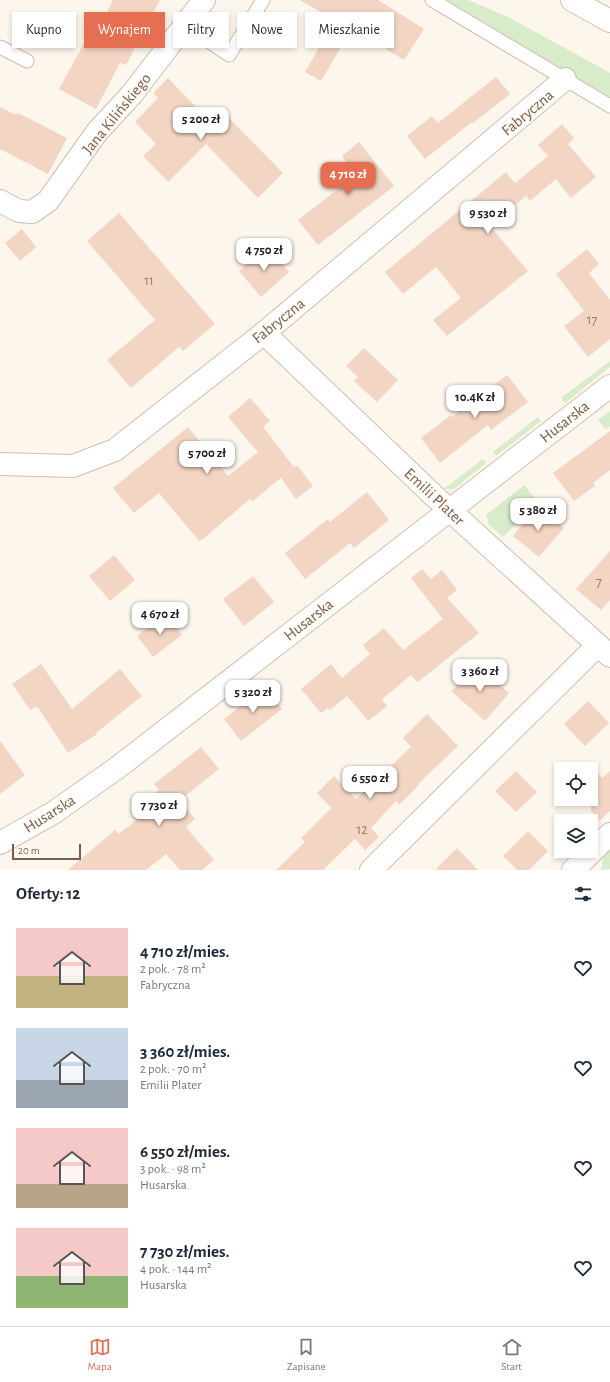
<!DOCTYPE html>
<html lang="pl">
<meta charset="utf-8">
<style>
:root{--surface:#fff;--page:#f2f2f3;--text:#1f2937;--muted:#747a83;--line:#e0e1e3;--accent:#e76f51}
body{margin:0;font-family:"Alegreya Sans",sans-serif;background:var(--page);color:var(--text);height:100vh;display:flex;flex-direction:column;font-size:15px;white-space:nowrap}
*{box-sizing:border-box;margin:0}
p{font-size:13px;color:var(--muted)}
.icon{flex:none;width:22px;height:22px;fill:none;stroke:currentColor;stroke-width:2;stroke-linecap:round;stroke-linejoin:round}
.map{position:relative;height:870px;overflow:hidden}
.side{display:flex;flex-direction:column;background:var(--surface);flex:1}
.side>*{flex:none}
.banner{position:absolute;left:12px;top:12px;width:400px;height:36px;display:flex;gap:8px}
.tools{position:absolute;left:554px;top:762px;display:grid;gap:8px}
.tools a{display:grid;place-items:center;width:44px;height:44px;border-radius:0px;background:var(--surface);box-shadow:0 2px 6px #0003;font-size:20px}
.scale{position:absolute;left:12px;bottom:10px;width:69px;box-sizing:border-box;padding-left:4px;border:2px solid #7a5c4d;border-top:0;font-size:11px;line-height:14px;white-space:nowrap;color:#7a5c4d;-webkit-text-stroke:3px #fffaf3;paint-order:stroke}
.price{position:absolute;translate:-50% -34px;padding:0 9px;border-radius:8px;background:#fff;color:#222;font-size:13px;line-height:26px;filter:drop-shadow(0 1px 2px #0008)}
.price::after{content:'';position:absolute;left:50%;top:24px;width:12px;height:9px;margin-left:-6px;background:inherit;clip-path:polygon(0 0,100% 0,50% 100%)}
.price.on{background:var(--accent);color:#fff}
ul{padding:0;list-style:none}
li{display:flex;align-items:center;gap:12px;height:100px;padding:0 16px}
li span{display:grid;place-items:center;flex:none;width:112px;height:80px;border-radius:0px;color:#555}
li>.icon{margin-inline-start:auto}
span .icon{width:48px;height:48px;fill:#fffc;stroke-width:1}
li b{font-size:17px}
h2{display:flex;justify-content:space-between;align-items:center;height:48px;padding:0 16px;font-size:17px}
.chip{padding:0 14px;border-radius:0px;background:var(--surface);box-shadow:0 2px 6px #0003;font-size:14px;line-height:36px}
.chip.on{background:var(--accent);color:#fff}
.menu{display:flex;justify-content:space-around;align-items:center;height:56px;border-top:1px solid var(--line);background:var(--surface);font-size:11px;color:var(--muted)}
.menu a{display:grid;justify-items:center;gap:2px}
.menu .on{color:var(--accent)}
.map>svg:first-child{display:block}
.green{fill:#d8ecc9}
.building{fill:#f3d5c3}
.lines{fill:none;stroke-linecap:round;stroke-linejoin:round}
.lane-casing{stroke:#d1beb0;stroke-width:15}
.street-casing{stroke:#d1beb0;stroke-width:24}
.secondary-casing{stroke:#d6c0b0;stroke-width:24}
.lane{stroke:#fff;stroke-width:13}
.street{stroke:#fff;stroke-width:22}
.secondary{stroke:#fff;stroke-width:22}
.labels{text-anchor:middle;stroke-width:3;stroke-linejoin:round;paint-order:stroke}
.number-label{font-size:14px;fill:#987a6a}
.street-label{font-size:16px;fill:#7a5c4d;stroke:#fffaf3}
</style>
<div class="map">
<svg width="610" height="870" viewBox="0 0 610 870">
<rect width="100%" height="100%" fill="#fdf6ec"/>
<g class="green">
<polygon points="444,0 468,0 508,17 605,70 610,73 610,97"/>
<polygon points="610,361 610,367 565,403 561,398"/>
<polygon points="610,411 610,426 606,430 598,420"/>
<polygon points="538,417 541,421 496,456 493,452"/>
<polygon points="483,459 486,463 454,489 444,489"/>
<polygon points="524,485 538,502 503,537 489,525 486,515"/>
<polygon points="610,846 610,869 601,870 604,851"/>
</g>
<g class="building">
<polygon points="113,0 160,0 126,65 120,63 96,109 59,89 84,43 90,45"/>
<polygon points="300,0 378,0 424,29 404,60 352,28 321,81 305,72 335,20"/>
<polygon points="496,77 510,94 473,123 472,122 425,159 407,136 432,116 438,123"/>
<polygon points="168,78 217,129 229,118 283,173 258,198 206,144 168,182 143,156 156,144 135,122 158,98 153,93"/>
<polygon points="0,107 16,115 18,113 67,138 48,174 0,149"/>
<polygon points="562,124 574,138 568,144 596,177 571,198 556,179 530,201 526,196 490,226 528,271 447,336 433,320 461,298 436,267 403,294 385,272 506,172 515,183 548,156 538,145"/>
<polygon points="359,142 394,186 318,245 298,220 356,175 342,156"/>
<polygon points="119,213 215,324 183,351 179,347 131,388 107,360 155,320 87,241"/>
<polygon points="22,229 36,247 20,261 5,243"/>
<polygon points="268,247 289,272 261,297 239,271"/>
<polygon points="587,249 599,264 589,273 610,300 610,339 588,357 564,326 584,311 556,274"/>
<polygon points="364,348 398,380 377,402 354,381 358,377 346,366"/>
<polygon points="507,375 528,402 491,430 488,425 440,463 421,438 451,415 452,417"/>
<polygon points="250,398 270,421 263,427 294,467 252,502 250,499 203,539 199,541 159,493 134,513 113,488 188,427 228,476 258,452 228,417"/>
<polygon points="610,431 610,470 593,483 595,486 574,501 553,473"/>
<polygon points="297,465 313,486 296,499 281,478"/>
<polygon points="367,492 389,520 354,548 350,543 305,579 285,553 328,519 330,522"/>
<polygon points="538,506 564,528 539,557 513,536"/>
<polygon points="610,551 610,600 601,610 576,589"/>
<polygon points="114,555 135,580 110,601 89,576"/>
<polygon points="422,569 431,579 442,570 457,590 447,598 479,633 418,682 411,675 382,699 387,706 368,721 347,696 330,710 328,708 321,713 301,689 331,664 342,678 370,654 363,645 384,628 403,650 443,619 411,578"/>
<polygon points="253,576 274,602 244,626 223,599"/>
<polygon points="166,614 182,635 153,657 137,636"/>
<polygon points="41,664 72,709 120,669 142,696 96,733 97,734 68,753 37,706 30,710 12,684"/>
<polygon points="477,665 509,693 485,721 451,691"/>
<polygon points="265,687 282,709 241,741 224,719"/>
<polygon points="588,701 609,723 585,746 564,724"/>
<polygon points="427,714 458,746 418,784 419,785 399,805 396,801 371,828 379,837 365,850 355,839 323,870 276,870 305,842 301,838 331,808 317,793 334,776 356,799 411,747 403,738"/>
<polygon points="0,741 25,775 0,794"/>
<polygon points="201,747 219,769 180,800 195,819 186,827 214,860 202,870 180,870 166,854 146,870 68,870 115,830 119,834 127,827 127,828 157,802 151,796 159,790 154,784"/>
<polygon points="591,765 602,778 610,771 610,811 600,820 591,811"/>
<polygon points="516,771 537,792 516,812 495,791"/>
<polygon points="528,831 548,851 529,870 517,870 503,856"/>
<polygon points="457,848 478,870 435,870"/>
</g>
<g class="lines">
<defs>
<g id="lane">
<polyline points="432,0 610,106"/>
<polyline points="185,25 229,55 263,0"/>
<polyline points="0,47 27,61"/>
</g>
<g id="street">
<polyline points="0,201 19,211 32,212 48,201 97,132 132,94 204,0"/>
<polyline points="264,333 433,495 610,656"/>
<polyline points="0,464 73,466 115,450 264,333 565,79"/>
<polyline points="371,870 598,645"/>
<polyline points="573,870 610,834"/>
</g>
<g id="secondary">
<polyline points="572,0 610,21"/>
<polyline points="0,843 53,813 117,768 610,386"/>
</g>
</defs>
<use href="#lane" class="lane-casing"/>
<use href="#street" class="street-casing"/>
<use href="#secondary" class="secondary-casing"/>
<use href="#lane" class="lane"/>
<use href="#street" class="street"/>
<use href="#secondary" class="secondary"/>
</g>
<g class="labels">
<g class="number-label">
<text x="149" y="285">11</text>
<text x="592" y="324">17</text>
<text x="599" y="586">7</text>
<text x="362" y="834">12</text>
</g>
<g class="street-label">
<text transform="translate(527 112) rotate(-40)" y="6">Fabryczna</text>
<text transform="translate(116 113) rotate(-51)" y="6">Jana Kilińskiego</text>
<text transform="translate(278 320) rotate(-39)" y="6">Fabryczna</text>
<text transform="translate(564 421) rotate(-38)" y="6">Husarska</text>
<text transform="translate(435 496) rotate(43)" y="6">Emilii Plater</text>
<text transform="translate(308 619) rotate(-38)" y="6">Husarska</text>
<text transform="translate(49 813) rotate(-32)" y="6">Husarska</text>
</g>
</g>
</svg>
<div class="tools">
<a><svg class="icon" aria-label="locate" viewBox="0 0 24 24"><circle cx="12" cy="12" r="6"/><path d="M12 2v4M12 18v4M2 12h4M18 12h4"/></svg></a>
<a><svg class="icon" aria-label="layers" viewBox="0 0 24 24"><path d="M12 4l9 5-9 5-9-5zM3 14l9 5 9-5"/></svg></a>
</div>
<div class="scale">20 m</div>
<b class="price" style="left:201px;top:141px">5 200 zł</b>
<b class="price on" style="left:348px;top:196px">4 710 zł</b>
<b class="price" style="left:488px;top:235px">9 530 zł</b>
<b class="price" style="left:264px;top:272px">4 750 zł</b>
<b class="price" style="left:475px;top:419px">10.4K zł</b>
<b class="price" style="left:207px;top:475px">5 700 zł</b>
<b class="price" style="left:538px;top:532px">5 380 zł</b>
<b class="price" style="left:160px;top:636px">4 670 zł</b>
<b class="price" style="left:480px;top:693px">3 360 zł</b>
<b class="price" style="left:253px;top:714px">5 320 zł</b>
<b class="price" style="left:370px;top:800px">6 550 zł</b>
<b class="price" style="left:159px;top:827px">7 730 zł</b>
<div class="banner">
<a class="chip">Kupno</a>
<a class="chip on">Wynajem</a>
<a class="chip">Filtry</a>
<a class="chip">Nowe</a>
<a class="chip">Mieszkanie</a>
</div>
</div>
<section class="side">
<h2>Oferty: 12<svg class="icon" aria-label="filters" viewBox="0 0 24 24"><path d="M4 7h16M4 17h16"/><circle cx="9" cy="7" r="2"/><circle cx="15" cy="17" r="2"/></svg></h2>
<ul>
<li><span style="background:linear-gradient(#f6c9c9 60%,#c2b280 0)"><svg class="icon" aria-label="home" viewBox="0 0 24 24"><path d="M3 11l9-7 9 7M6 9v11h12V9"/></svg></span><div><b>4 710 zł/mies.</b><p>2 pok. · 78 m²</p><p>Fabryczna</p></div><svg class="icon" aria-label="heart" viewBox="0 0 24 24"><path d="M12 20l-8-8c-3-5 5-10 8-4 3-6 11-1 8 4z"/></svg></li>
<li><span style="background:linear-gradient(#c9d6e8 65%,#9aa5b1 0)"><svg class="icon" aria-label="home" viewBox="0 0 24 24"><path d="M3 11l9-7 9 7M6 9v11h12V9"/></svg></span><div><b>3 360 zł/mies.</b><p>2 pok. · 70 m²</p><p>Emilii Plater</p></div><svg class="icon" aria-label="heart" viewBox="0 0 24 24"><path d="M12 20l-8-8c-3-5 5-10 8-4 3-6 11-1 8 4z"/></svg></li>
<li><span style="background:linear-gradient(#f6c9c9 70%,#b9a48a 0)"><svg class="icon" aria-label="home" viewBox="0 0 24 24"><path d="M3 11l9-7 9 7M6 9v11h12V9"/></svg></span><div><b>6 550 zł/mies.</b><p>3 pok. · 98 m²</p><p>Husarska</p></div><svg class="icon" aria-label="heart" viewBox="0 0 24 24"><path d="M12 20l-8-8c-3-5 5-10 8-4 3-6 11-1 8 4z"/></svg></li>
<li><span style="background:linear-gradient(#f6c9c9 60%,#8fb573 0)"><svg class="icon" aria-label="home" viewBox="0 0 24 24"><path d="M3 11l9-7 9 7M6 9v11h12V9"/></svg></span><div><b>7 730 zł/mies.</b><p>4 pok. · 144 m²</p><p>Husarska</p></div><svg class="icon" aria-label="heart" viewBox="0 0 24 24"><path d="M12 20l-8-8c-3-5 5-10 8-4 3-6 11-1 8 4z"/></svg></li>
</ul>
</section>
<nav class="menu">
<a class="on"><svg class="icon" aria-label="map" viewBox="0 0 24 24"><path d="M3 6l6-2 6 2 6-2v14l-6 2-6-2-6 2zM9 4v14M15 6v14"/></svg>Mapa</a>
<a><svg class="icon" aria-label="saved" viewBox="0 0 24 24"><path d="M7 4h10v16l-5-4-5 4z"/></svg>Zapisane</a>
<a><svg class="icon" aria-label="home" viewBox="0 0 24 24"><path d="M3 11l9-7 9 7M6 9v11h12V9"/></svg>Start</a>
</nav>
